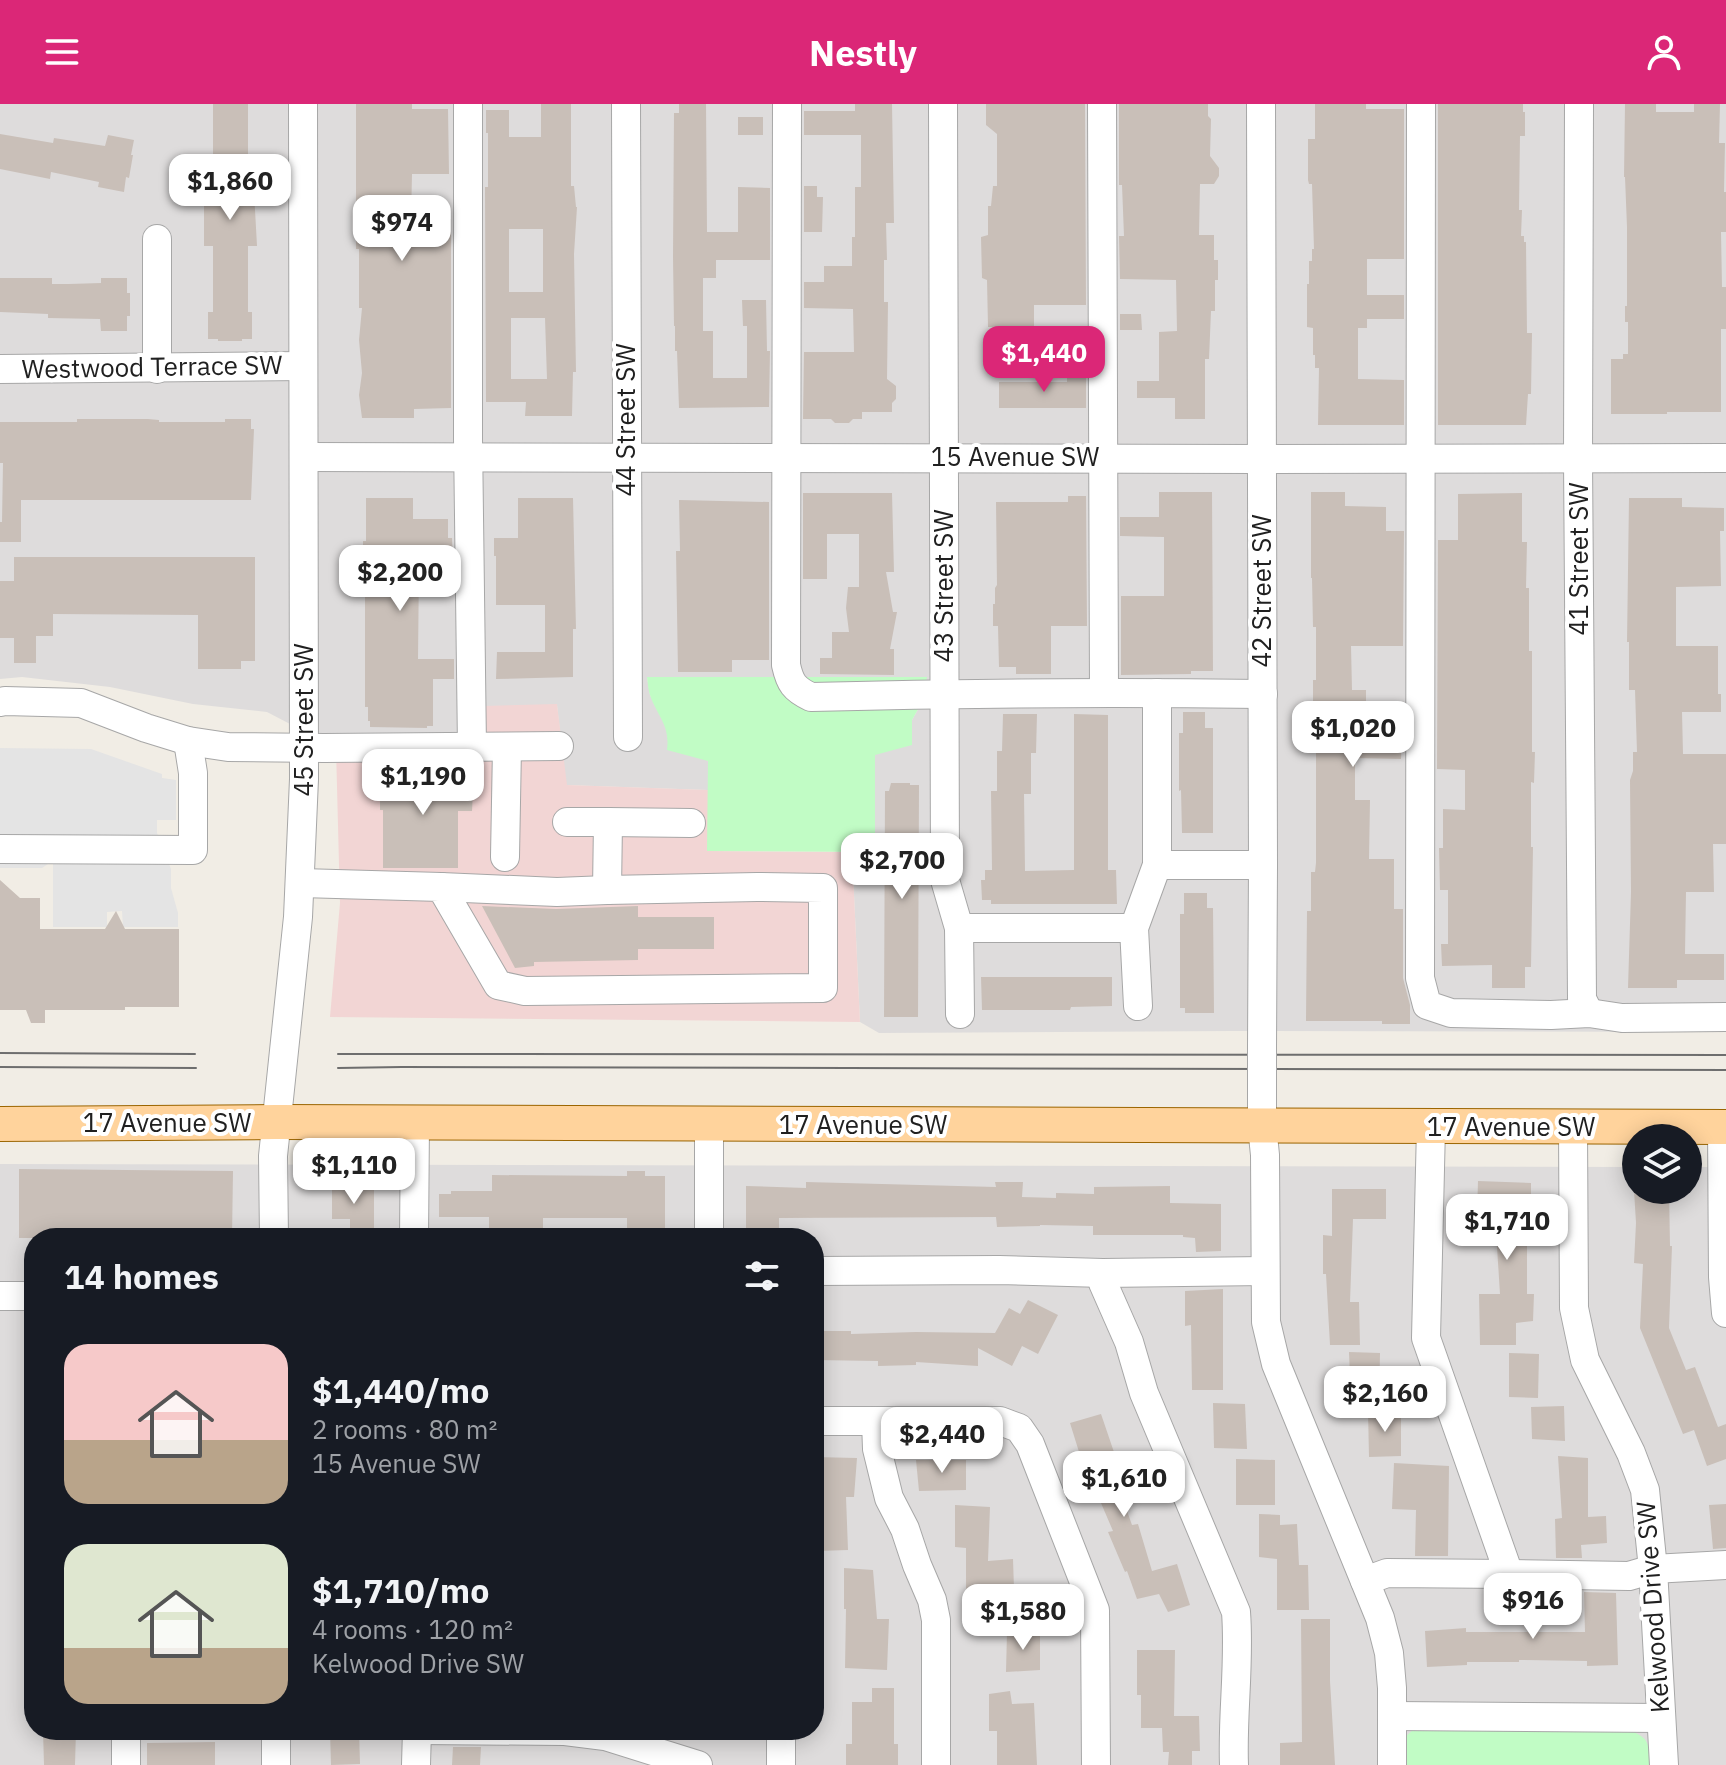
<!DOCTYPE html>
<meta charset="utf-8">
<style>
:root{--surface:#171b24;--page:#242831;--text:#f1f3f6;--muted:#9ea1a6;--accent:#db2777}
body{margin:0;font-family:"IBM Plex Sans",sans-serif;background:var(--page);color:var(--text);height:100vh;display:flex;flex-direction:column;font-size:30px;white-space:nowrap}
*{box-sizing:border-box;margin:0}
p{font-size:26px;color:var(--muted)}
.icon{flex:none;width:44px;height:44px;fill:none;stroke:currentColor;stroke-width:2;stroke-linecap:round;stroke-linejoin:round}
.map{position:relative;flex:1;overflow:hidden}
.sheet{position:absolute;left:24px;top:1124px;width:800px;height:512px;display:flex;flex-direction:column;background:var(--surface);border-radius:32px;box-shadow:0 4px 20px #0003}
.sheet>*{flex:none}
.tools{position:absolute;left:1622px;top:1020px;display:grid;gap:16px}
.tools a{display:grid;place-items:center;width:80px;height:80px;border-radius:50%;background:var(--surface);box-shadow:0 4px 20px #0003;font-size:40px}
.price{position:absolute;translate:-50% -68px;padding:0 18px;border-radius:16px;background:#fff;color:#222;font-size:26px;line-height:52px;filter:drop-shadow(0 2px 4px #0008)}
.price::after{content:'';position:absolute;left:50%;top:48px;width:24px;height:18px;margin-left:-12px;background:inherit;clip-path:polygon(0 0,100% 0,50% 100%)}
.price.on{background:var(--accent);color:#fff}
ul{padding:0;list-style:none}
li{display:flex;align-items:center;gap:24px;height:200px;padding:0 40px}
li span{display:grid;place-items:center;flex:none;width:224px;height:160px;border-radius:24px;color:#555}
li>.icon{margin-inline-start:auto}
span .icon{width:96px;height:96px;fill:#fffc;stroke-width:1}
li b{font-size:34px}
h2{display:flex;justify-content:space-between;align-items:center;height:96px;padding:0 40px;font-size:34px}
header{display:flex;justify-content:space-between;align-items:center;height:104px;padding:0 40px;background:var(--accent);color:#fff;font-size:36px;font-weight:700}
.map>svg:first-child{display:block}
.residential{fill:#dedcdc;fill-rule:evenodd}
.commercial{fill:#f2d5d4}
.park{fill:#c1fcc5}
.parking{fill:#e4e4e4}
.building{fill:#c9bfb8;fill-rule:evenodd}
.lines{fill:none;stroke-linecap:round;stroke-linejoin:round}
.minor-casing{stroke:#a7a7a7;stroke-width:30}
.major-casing{stroke:#9b6500;stroke-width:36}
.minor{stroke:#fff;stroke-width:28}
.major{stroke:#ffd39c;stroke-width:34}
.tram{stroke:#6e6e6e;stroke-width:2}
.minor-bridge-casing{stroke:#a7a7a7;stroke-width:30;stroke-linecap:butt}
.minor-bridge{stroke:#fff;stroke-width:28}
.labels{text-anchor:middle;stroke-width:8;stroke-linejoin:round;paint-order:stroke}
.street-label{font-size:26px;fill:#202020;stroke:#fff}
</style>
<header><svg class="icon" aria-label="menu" viewBox="0 0 24 24"><path d="M4 6h16M4 12h16M4 18h16"/></svg>Nestly<svg class="icon" aria-label="person" viewBox="0 0 24 24"><circle cx="12" cy="8" r="4"/><path d="M4 21q1-7 8-7t8 7"/></svg></header>
<div class="map">
<svg width="1726" height="1661" viewBox="0 0 1726 1661">
<rect width="100%" height="100%" fill="#f1ede5"/>
<g class="residential">
<polygon points="0,0 1726,0 1726,928 1230,927 879,929 860,918 852,748 875,747 875,650 911,627 912,616 921,600 647,573 650,591 666,623 668,634 708,657 708,686 566,681 557,601 482,638 336,644 267,608 193,600 110,583 22,573 0,575"/>
<path d="M0,1060L1636,1063V1086H1688V1063H1726V1661H0ZM34,1134H814V1626H34Z"/>
</g>
<polygon class="commercial" points="557,600 567,681 708,686 708,747 852,748 860,918 330,913 340,799 336,644 482,638 482,602"/>
<g class="park">
<path d="M647,573H927L921,600L912,616V641L875,651V748L707,747L708,657L667,646C670,622 659,614 651,594C648,587 648,580 647,573Z"/>
<path d="M1415,1624L1629,1626C1650,1634 1649,1640 1650,1661H1406L1405,1633Z"/>
</g>
<polygon class="parking" points="0,644 91,645 162,670 162,674 176,676 176,716 157,716 157,729 171,765 171,784 178,809 178,823 123,823 122,807 107,808 107,823 53,823 53,759 48,760 42,764 0,764"/>
<g class="building">
<polygon points="213,0 248,0 248,62 257,62 257,88 254,88 257,142 248,142 248,208 252,208 252,235 242,235 242,237 218,237 218,235 208,235 208,208 213,208 213,142 204,142 204,62 213,62"/>
<polygon points="356,0 412,0 412,5 448,5 449,70 412,70 411,115 451,115 451,304 414,305 414,314 362,314 359,291 362,269 359,236 362,204 359,204 359,145 356,145"/>
<path d="M541,0H571V82H574L576,103H577L574,150L576,268H573L572,312H525L526,298H486L485,83H488V29H486V6H509V33H541ZM509,125H543V188H509ZM511,214H545L547,275H511Z"/>
<polygon points="679,0 706,0 707,128 738,128 738,83 770,84 770,156 716,156 716,174 703,174 703,227 713,227 713,274 747,274 747,222 743,222 742,196 766,196 767,247 770,247 769,303 679,304 677,247 675,247 675,222 674,222 673,153 674,9 679,9"/>
<polygon points="855,0 892,0 894,119 886,119 887,156 884,156 884,198 888,198 887,275 896,282 896,295 892,299 892,308 862,308 862,315 853,315 849,319 835,319 831,315 803,315 804,248 854,248 853,205 804,204 804,178 824,178 824,162 852,162 852,133 855,133 855,83 861,83 861,31 804,31 804,7 855,7"/>
<polygon points="986,0 1085,0 1086,201 1034,201 1034,223 988,223 987,176 982,174 981,133 988,131 988,102 991,102 993,82 997,82 997,30 986,21"/>
<polygon points="1119,0 1208,0 1208,12 1211,15 1210,52 1219,64 1219,72 1214,80 1200,80 1199,131 1214,131 1214,156 1218,156 1218,176 1215,176 1215,207 1211,207 1209,255 1205,255 1205,315 1175,315 1175,294 1137,294 1137,277 1159,277 1159,228 1177,227 1176,176 1120,175 1119,132 1124,132 1122,81 1119,81"/>
<polygon points="1315,0 1366,0 1366,5 1404,5 1404,155 1367,155 1367,191 1404,191 1404,215 1367,215 1367,224 1358,224 1358,275 1404,276 1404,321 1318,321 1319,264 1315,264 1315,251 1313,251 1313,224 1307,223 1307,180 1309,180 1309,157 1312,157 1312,145 1314,145 1312,80 1309,80 1308,76 1308,35 1315,35"/>
<polygon points="1438,0 1523,0 1523,8 1525,8 1525,32 1520,32 1519,106 1522,106 1521,132 1524,132 1524,138 1526,138 1527,229 1532,229 1531,290 1528,290 1526,321 1438,321"/>
<polygon points="1625,0 1656,0 1656,8 1694,8 1694,0 1720,0 1719,39 1725,39 1724,88 1726,88 1726,128 1721,128 1722,183 1726,183 1726,225 1721,225 1721,308 1667,308 1667,310 1611,310 1611,255 1623,255 1623,250 1628,250 1628,218 1625,218 1625,202 1627,202 1627,123 1625,73 1624,73"/>
<rect x="738" y="13" width="25" height="18"/>
<polygon points="0,30 53,39 54,34 105,42 108,31 134,36 131,51 133,51 129,74 126,73 124,88 98,83 99,78 51,68 50,75 0,65"/>
<polygon points="804,82 817,82 817,93 823,93 822,128 804,128"/>
<polygon points="0,174 52,174 52,180 69,180 101,179 101,174 127,174 127,189 130,189 130,212 127,212 127,227 101,227 100,215 48,214 48,210 0,208"/>
<polygon points="1120,210 1141,210 1142,226 1120,226"/>
<polygon points="1067,273 1086,273 1086,304 999,304 999,278 1067,278"/>
<polygon points="77,315 148,315 159,316 159,318 225,318 225,315 251,315 251,325 254,325 251,396 21,396 21,438 0,438 0,418 2,418 3,359 0,359 0,318 77,318"/>
<polygon points="1159,388 1212,388 1213,567 1191,567 1191,570 1121,571 1121,492 1164,492 1164,433 1120,432 1120,413 1159,413"/>
<polygon points="1311,388 1345,388 1345,402 1386,403 1386,427 1404,427 1403,542 1351,542 1352,586 1366,586 1366,601 1403,601 1401,655 1355,654 1355,696 1370,696 1369,755 1394,755 1394,805 1403,805 1403,874 1410,901 1410,920 1382,920 1382,917 1306,917 1307,807 1311,807 1311,768 1315,768 1316,759 1316,615 1313,615 1313,576 1316,576 1316,523 1313,523 1312,474 1311,474"/>
<polygon points="803,389 892,389 894,468 886,468 893,508 897,508 890,545 894,545 894,571 820,570 820,554 832,554 832,528 849,528 846,504 848,483 859,483 859,430 827,430 827,475 803,475"/>
<polygon points="1522,389 1522,438 1527,438 1526,484 1529,484 1529,547 1532,547 1532,648 1535,648 1534,679 1531,678 1531,743 1533,743 1531,863 1525,863 1525,884 1492,884 1492,861 1442,862 1441,840 1448,840 1448,786 1440,786 1439,744 1443,744 1443,705 1465,706 1465,666 1437,665 1438,436 1458,436 1458,390"/>
<polygon points="1068,392 1086,392 1087,522 1051,522 1051,570 1016,570 1016,563 999,563 998,522 993,522 993,500 995,500 995,484 997,481 996,398 1068,398"/>
<polygon points="366,394 413,394 413,415 448,415 448,434 452,434 453,461 419,461 418,555 454,555 454,575 433,575 433,622 427,622 427,624 370,623 370,617 368,617 368,603 365,603 365,454 363,454 363,437 366,437"/>
<polygon points="518,394 573,394 576,525 573,525 573,573 496,575 497,548 545,548 545,501 496,501 496,452 494,452 494,434 518,434"/>
<polygon points="1629,394 1682,394 1682,403 1724,404 1724,427 1720,427 1721,482 1676,483 1676,542 1718,542 1718,590 1721,590 1721,608 1682,608 1683,650 1726,650 1726,740 1713,740 1714,788 1686,788 1685,850 1724,850 1724,876 1677,876 1677,884 1628,884 1631,788 1630,676 1633,667 1633,648 1637,648 1635,586 1629,586 1629,538 1627,538"/>
<polygon points="679,396 769,398 769,556 732,556 732,568 678,568 676,447 680,447"/>
<polygon points="14,453 255,453 255,557 241,557 241,565 198,565 198,511 53,510 53,532 36,532 36,559 14,559 14,534 0,534 0,477 14,477"/>
<polygon points="1183,608 1205,608 1205,624 1213,624 1213,729 1182,729 1181,686 1179,687 1179,629 1183,629"/>
<polygon points="1003,610 1037,610 1036,649 1031,649 1031,690 1024,690 1025,767 1074,766 1074,610 1108,611 1108,766 1116,766 1117,800 991,800 991,796 982,796 981,776 985,776 985,766 992,766 991,687 997,687 997,647 1002,647"/>
<polygon points="377,668 474,668 472,707 458,707 458,764 383,764 383,706 380,706 380,685 377,685"/>
<polygon points="891,679 910,679 910,681 919,681 918,913 884,913 885,687 889,687"/>
<polygon points="0,776 20,794 40,794 40,825 105,825 116,807 125,825 179,825 179,903 125,903 125,906 45,906 45,919 31,919 26,906 0,906"/>
<polygon points="1184,789 1207,789 1207,804 1213,804 1214,909 1185,909 1185,904 1180,904 1180,810 1184,810"/>
<polygon points="482,802 556,805 638,802 638,813 714,813 714,845 638,845 638,856 534,858 534,862 515,864"/>
<polygon points="981,873 1112,873 1112,902 1071,903 1070,906 982,906"/>
<polygon points="19,1065 233,1067 232,1134 19,1134"/>
<polygon points="627,1067 645,1067 645,1072 665,1072 665,1134 627,1134 627,1114 543,1114 543,1134 489,1134 489,1113 439,1113 439,1090 451,1090 451,1087 492,1087 492,1071 627,1072"/>
<polygon points="1478,1077 1531,1079 1531,1112 1527,1111 1527,1190 1534,1190 1533,1217 1516,1219 1516,1241 1480,1241 1479,1190 1500,1190 1495,1111 1477,1110"/>
<polygon points="806,1078 996,1083 995,1078 1023,1078 1022,1093 1056,1094 1056,1089 1094,1090 1094,1083 1170,1082 1170,1099 1221,1100 1221,1147 1196,1148 1195,1134 1183,1133 1183,1131 1093,1131 1093,1122 1040,1121 1040,1122 997,1123 996,1113 779,1114 779,1134 746,1134 746,1082 806,1084"/>
<polygon points="332,1082 374,1082 374,1126 350,1126 350,1115 332,1115"/>
<polygon points="1332,1085 1386,1085 1386,1115 1353,1115 1350,1198 1359,1198 1360,1241 1330,1241 1326,1170 1323,1170 1323,1131 1332,1132"/>
<polygon points="1634,1086 1669,1086 1670,1142 1672,1142 1669,1224 1686,1266 1695,1263 1718,1323 1726,1320 1726,1355 1707,1362 1694,1326 1683,1330 1640,1224 1643,1160 1634,1159 1636,1119"/>
<polygon points="1223,1185 1223,1286 1192,1286 1191,1221 1185,1222 1185,1187"/>
<polygon points="1028,1196 1058,1211 1038,1250 1022,1242 1012,1262 978,1244 978,1262 916,1258 916,1261 878,1262 878,1257 814,1256 814,1227 851,1227 851,1230 916,1228 995,1229 1009,1204 1020,1210"/>
<polygon points="1349,1248 1380,1249 1379,1300 1351,1297"/>
<polygon points="1509,1249 1539,1250 1538,1294 1509,1293"/>
<polygon points="1213,1299 1245,1300 1247,1345 1214,1344"/>
<polygon points="1564,1302 1565,1337 1532,1335 1531,1303"/>
<polygon points="1368,1307 1401,1307 1401,1352 1369,1353"/>
<polygon points="1101,1310 1116,1354 1109,1356 1132,1421 1138,1420 1152,1467 1177,1460 1190,1501 1168,1508 1159,1490 1137,1495 1127,1467 1125,1468 1108,1428 1113,1427 1086,1364 1084,1364 1070,1319"/>
<polygon points="1558,1352 1588,1354 1588,1413 1606,1412 1607,1439 1581,1441 1582,1454 1556,1454 1555,1415 1562,1414"/>
<polygon points="814,1353 857,1354 854,1393 846,1393 848,1446 817,1447 817,1394 814,1394"/>
<polygon points="1236,1355 1275,1356 1275,1401 1236,1401"/>
<polygon points="916,1356 966,1356 966,1386 919,1387"/>
<polygon points="1394,1359 1449,1362 1448,1452 1415,1452 1416,1406 1392,1405"/>
<polygon points="1726,1400 1726,1444 1713,1445 1709,1401"/>
<polygon points="955,1401 990,1403 988,1457 1013,1455 1014,1485 988,1487 990,1503 966,1504 966,1444 955,1443"/>
<polygon points="1259,1410 1280,1411 1280,1421 1297,1420 1299,1461 1308,1461 1309,1506 1277,1506 1277,1455 1259,1453"/>
<polygon points="844,1464 873,1466 877,1515 889,1515 887,1566 845,1564 846,1505 844,1505"/>
<polygon points="1584,1488 1616,1489 1618,1561 1587,1562 1587,1557 1519,1556 1519,1558 1467,1558 1467,1561 1427,1563 1425,1527 1466,1524 1466,1528 1585,1528"/>
<polygon points="1301,1515 1330,1515 1330,1577 1335,1661 1280,1661 1280,1639 1302,1638"/>
<polygon points="1007,1528 1040,1528 1040,1566 1006,1568"/>
<polygon points="1137,1546 1175,1546 1174,1612 1199,1612 1200,1647 1192,1647 1192,1661 1168,1661 1169,1648 1163,1648 1162,1624 1141,1624 1141,1591 1137,1591"/>
<polygon points="872,1584 894,1584 894,1640 898,1640 898,1661 846,1661 846,1640 852,1640 852,1598 872,1598"/>
<polygon points="1010,1587 1012,1600 1034,1599 1037,1661 997,1661 997,1627 989,1627 989,1590"/>
<polygon points="43,1626 76,1626 75,1661 44,1661"/>
<polygon points="330,1626 359,1626 360,1660 331,1661"/>
<polygon points="215,1638 215,1661 147,1661 147,1639"/>
<polygon points="453,1643 481,1643 480,1661 452,1661"/>
</g>
<g class="lines">
<defs>
<g id="minor">
<polyline points="468,0 468,335 472,643"/>
<polyline points="626,0 628,633"/>
<path d="M787,0L786,561C790,579 794,585 811,593C961,589 1112,588 1263,590"/>
<polyline points="943,0 945,776 959,824 960,910"/>
<polyline points="1102,0 1104,589"/>
<polyline points="1261,0 1263,761 1262,943"/>
<polyline points="1421,0 1420,874 1427,901 1451,909 1551,911 1589,909 1622,914 1726,913"/>
<polyline points="1579,0 1578,354 1582,895 1589,909"/>
<polyline points="0,265 303,262"/>
<polyline points="157,265 157,135"/>
<polyline points="304,353 1261,355 1726,354"/>
<polyline points="0,598 5,597 81,599 146,624 188,637 228,643 324,644 559,642"/>
<polyline points="608,718 691,719"/>
<polyline points="0,745 193,746 193,669 188,637"/>
<polyline points="505,753 507,643"/>
<polyline points="1157,761 1263,761"/>
<polyline points="301,779 441,783 498,881 525,887 823,884 823,784 757,783 607,786 608,718 567,718"/>
<polyline points="441,783 557,788 607,786"/>
<polyline points="959,824 1134,824"/>
<polyline points="1138,902 1134,824 1157,761 1157,589"/>
<polyline points="1262,973 1262,1022 1265,1051 1266,1218 1276,1260 1380,1514 1389,1549 1392,1584 1392,1661"/>
<polyline points="709,1020 709,1134"/>
<polyline points="1722,1023 1723,1173 1726,1209"/>
<polyline points="1573,1024 1574,1204 1585,1256 1631,1349 1645,1386 1653,1465 1664,1661"/>
<polyline points="274,1134 273,1052 298,813 304,675 303,0"/>
<polyline points="414,1134 415,1019"/>
<polyline points="814,1167 999,1166 1103,1169 1265,1167"/>
<path d="M1103,1169V1179L1129,1238L1144,1289L1236,1508C1240,1559 1232,1610 1234,1661"/>
<polyline points="0,1192 34,1192"/>
<polyline points="814,1317 1000,1317 1019,1324 1030,1340 1095,1506 1096,1661"/>
<polyline points="876,1317 877,1345 889,1394 905,1425 917,1461 932,1496 936,1516 936,1661"/>
<polyline points="1509,1470 1629,1472 1653,1465 1726,1461"/>
<polyline points="1365,1477 1387,1469 1509,1470 1426,1234 1431,1023"/>
<polyline points="1392,1612 1661,1614"/>
<polyline points="276,1626 276,1661"/>
<polyline points="417,1626 565,1627 605,1632 698,1661"/>
<polyline points="781,1626 781,1661"/>
<polyline points="126,1661 126,1626"/>
<polyline points="416,1661 417,1626"/>
</g>
<polyline id="major" points="0,1020 276,1018 1726,1023"/>
</defs>
<use href="#minor" class="minor-casing"/>
<use href="#major" class="major-casing"/>
<use href="#minor" class="minor"/>
<use href="#major" class="major"/>
<g class="tram">
<polyline points="0,949 195,950"/>
<polyline points="338,950 1726,951"/>
<polyline points="0,963 196,964"/>
<polyline points="338,964 402,963 1726,966"/>
</g>
<defs>
<polyline id="minor-bridge" points="1262,943 1262,973"/>
</defs>
<use href="#minor-bridge" class="minor-bridge-casing"/>
<use href="#minor-bridge" class="minor-bridge"/>
</g>
<g class="labels">
<g class="street-label">
<text transform="translate(152 263) rotate(-1)" y="9">Westwood Terrace SW</text>
<text transform="translate(626 316) rotate(-90)" y="9">44 Street SW</text>
<text x="1015" y="362">15 Avenue SW</text>
<text transform="translate(1579 455) rotate(-90)" y="9">41 Street SW</text>
<text transform="translate(944 482) rotate(-90)" y="9">43 Street SW</text>
<text transform="translate(1262 487) rotate(-90)" y="9">42 Street SW</text>
<text transform="translate(304 616) rotate(-90)" y="9">45 Street SW</text>
<text x="167" y="1028">17 Avenue SW</text>
<text x="863" y="1030">17 Avenue SW</text>
<text x="1511" y="1032">17 Avenue SW</text>
<text transform="translate(1653 1503) rotate(-94)" y="9">Kelwood Drive SW</text>
</g>
</g>
</svg>
<div class="tools">
<a><svg class="icon" aria-label="layers" viewBox="0 0 24 24"><path d="M12 4l9 5-9 5-9-5zM3 14l9 5 9-5"/></svg></a>
</div>
<b class="price" style="left:230px;top:118px">$1,860</b>
<b class="price" style="left:402px;top:159px">$974</b>
<b class="price on" style="left:1044px;top:290px">$1,440</b>
<b class="price" style="left:400px;top:509px">$2,200</b>
<b class="price" style="left:1353px;top:665px">$1,020</b>
<b class="price" style="left:423px;top:713px">$1,190</b>
<b class="price" style="left:902px;top:797px">$2,700</b>
<b class="price" style="left:354px;top:1102px">$1,110</b>
<b class="price" style="left:1507px;top:1158px">$1,710</b>
<b class="price" style="left:1385px;top:1330px">$2,160</b>
<b class="price" style="left:942px;top:1371px">$2,440</b>
<b class="price" style="left:1124px;top:1415px">$1,610</b>
<b class="price" style="left:1533px;top:1537px">$916</b>
<b class="price" style="left:1023px;top:1548px">$1,580</b>
<section class="sheet">
<h2>14 homes<svg class="icon" aria-label="filters" viewBox="0 0 24 24"><path d="M4 7h16M4 17h16"/><circle cx="9" cy="7" r="2"/><circle cx="15" cy="17" r="2"/></svg></h2>
<ul>
<li><span style="background:linear-gradient(#f6c9c9 60%,#b9a48a 0)"><svg class="icon" aria-label="home" viewBox="0 0 24 24"><path d="M3 11l9-7 9 7M6 9v11h12V9"/></svg></span><div><b>$1,440/mo</b><p>2 rooms · 80 m²</p><p>15 Avenue SW</p></div></li>
<li><span style="background:linear-gradient(#dfe7d0 65%,#b9a48a 0)"><svg class="icon" aria-label="home" viewBox="0 0 24 24"><path d="M3 11l9-7 9 7M6 9v11h12V9"/></svg></span><div><b>$1,710/mo</b><p>4 rooms · 120 m²</p><p>Kelwood Drive SW</p></div></li>
</ul>
</section>
</div>
